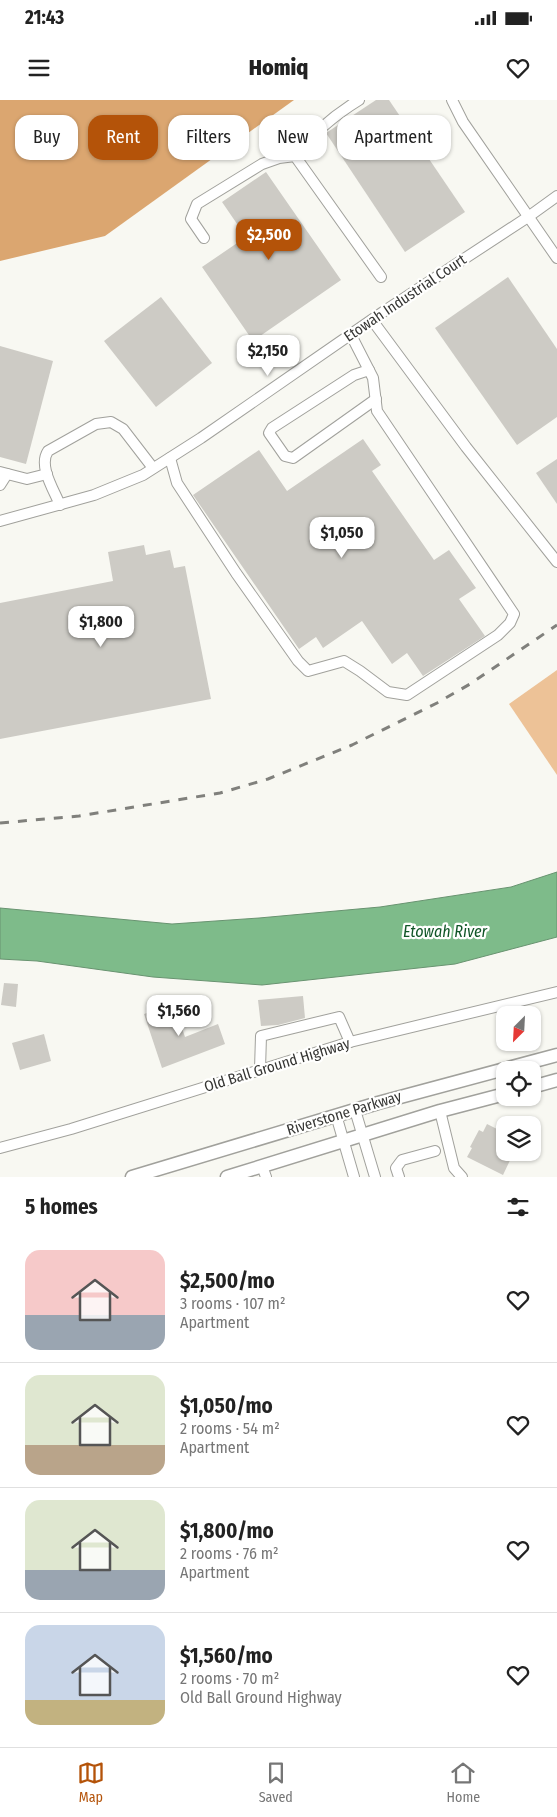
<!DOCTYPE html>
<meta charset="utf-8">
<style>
:root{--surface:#fff;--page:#f2f2f2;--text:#222;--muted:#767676;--line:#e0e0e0;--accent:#b45309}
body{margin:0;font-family:"Fira Sans Condensed",sans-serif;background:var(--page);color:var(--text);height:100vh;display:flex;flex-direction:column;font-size:19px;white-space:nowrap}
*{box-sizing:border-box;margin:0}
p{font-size:16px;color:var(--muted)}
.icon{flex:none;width:28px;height:28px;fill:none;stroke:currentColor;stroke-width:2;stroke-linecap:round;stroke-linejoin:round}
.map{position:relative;height:1077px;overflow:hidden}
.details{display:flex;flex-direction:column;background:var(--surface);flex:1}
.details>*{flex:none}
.banner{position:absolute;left:15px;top:15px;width:528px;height:45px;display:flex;gap:10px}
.needle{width:32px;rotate:204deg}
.controls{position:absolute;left:496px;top:906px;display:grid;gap:10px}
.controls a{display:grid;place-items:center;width:45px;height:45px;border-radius:10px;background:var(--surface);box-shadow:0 1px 4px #0004;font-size:25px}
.price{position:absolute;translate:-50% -42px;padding:0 11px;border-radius:10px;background:#fff;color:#222;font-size:16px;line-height:32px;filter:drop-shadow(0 1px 2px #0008)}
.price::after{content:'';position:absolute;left:50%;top:30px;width:15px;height:11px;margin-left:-8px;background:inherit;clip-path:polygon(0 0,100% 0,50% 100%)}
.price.on{background:var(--accent);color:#fff}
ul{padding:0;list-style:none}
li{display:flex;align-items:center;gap:15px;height:125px;padding:0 25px}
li+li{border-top:1px solid var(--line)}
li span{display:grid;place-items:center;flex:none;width:140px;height:100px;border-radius:15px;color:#555}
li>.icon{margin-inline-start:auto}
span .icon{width:60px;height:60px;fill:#fffc;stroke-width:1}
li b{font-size:21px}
h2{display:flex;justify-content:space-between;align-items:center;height:60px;padding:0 25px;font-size:21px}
.tag{padding:0 18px;border-radius:15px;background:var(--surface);box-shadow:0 1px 4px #0004;font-size:18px;line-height:45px}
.tag.on{background:var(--accent);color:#fff}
.status{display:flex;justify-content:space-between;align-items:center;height:35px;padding:0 25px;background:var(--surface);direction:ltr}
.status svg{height:14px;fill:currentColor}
header{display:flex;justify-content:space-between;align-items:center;height:65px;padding:0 25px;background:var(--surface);font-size:22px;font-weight:800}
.menu{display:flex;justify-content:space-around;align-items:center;height:70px;border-top:1px solid var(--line);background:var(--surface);font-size:14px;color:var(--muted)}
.menu a{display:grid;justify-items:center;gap:2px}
.menu .on{color:var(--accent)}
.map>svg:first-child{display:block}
.green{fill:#edc297}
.forest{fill:#dba670}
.water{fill:#7ebb8a;stroke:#689370}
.building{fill:#cdcbc5}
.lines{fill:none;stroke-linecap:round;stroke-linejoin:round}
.minor-casing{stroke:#a1a19c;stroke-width:12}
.major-casing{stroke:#a1a19c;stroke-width:15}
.minor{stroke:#fff;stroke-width:10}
.major{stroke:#fff;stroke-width:12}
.rail{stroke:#80807c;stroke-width:3;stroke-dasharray:9 9;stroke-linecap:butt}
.labels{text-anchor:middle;stroke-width:4.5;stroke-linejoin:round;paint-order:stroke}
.street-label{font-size:15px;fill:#363634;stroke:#fffffe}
.water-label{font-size:16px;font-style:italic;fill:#105527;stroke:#fffffe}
</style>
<div class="status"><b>21:43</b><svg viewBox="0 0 49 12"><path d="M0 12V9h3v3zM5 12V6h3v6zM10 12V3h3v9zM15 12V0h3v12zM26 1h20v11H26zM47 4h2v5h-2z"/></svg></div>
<header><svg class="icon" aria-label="menu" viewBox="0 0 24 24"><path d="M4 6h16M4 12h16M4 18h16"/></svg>Homiq<svg class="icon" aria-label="heart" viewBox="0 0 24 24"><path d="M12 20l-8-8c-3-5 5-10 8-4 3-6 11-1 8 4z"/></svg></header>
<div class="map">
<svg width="557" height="1077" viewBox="0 0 557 1077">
<rect width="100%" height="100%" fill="#f8f8f2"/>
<polygon class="green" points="557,570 557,675 509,604"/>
<polygon class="forest" points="0,0 294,0 105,136 0,161"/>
<polygon class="water" points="557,772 557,837 455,864 262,885 153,877 37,861 0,859 0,808 172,824 259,818 380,807 511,787"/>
<g class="building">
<polygon points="376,0 389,0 465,112 405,152 326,33"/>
<polygon points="266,72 341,180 253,241 202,167 246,137 222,102"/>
<polygon points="508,177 557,249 557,317 517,345 435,228"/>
<polygon points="161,197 212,263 156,307 104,241"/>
<polygon points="0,246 53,261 26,364 0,357"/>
<polygon points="363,339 381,365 372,371 434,460 449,450 476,488 459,499 485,536 423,576 407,553 392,564 362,521 323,548 316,537 299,549 193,395 259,350 287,391"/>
<polygon points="557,359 557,404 536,373"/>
<polygon points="144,445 146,455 170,450 174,468 185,466 211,599 0,639 0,503 113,481 108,452"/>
<polygon points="4,883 18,884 16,907 1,905"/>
<polygon points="303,896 305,918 278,925 261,926 258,900"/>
<polygon points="174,904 185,937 218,924 225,944 162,968 144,914"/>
<polygon points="44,934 51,961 20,970 12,943"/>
<polygon points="487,1024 505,1033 505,1052 514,1052 503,1075 467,1057 472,1048 470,1047 479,1030 483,1032"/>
</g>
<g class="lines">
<defs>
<g id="minor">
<path d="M359,0C333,16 314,32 295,56L381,177"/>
<polyline points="452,0 463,22 557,158"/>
<polyline points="204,138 191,119 197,104 262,64 279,58 295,56"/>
<polyline points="372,220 466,347 557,462"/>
<polyline points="369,270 354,275 272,328 269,333 285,356 293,358 376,299"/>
<polyline points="170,358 177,383 236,473 298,561 308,571 344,561 360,571 388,592 407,595 498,535 510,523 514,514 377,311 373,278 351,235"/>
<polyline points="0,372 27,379 47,374"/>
<polyline points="0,385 7,374"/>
<path d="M60,405C54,390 38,366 48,351L96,324L111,322L123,329L153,368"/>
<polyline points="0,421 94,395 143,375 201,338 383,212 528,117 557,96"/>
<polyline points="260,969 261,936 339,917 350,942"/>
<polyline points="355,1010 375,1077"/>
<polyline points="440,1011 454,1068 462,1077"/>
<polyline points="336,1015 354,1077"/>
<polyline points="0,1048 71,1029 350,942 557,892"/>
<polyline points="262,1066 266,1077"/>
<polyline points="399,1077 396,1068 402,1060 435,1051"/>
</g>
<g id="major">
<polyline points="532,987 557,980"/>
<polyline points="132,1077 378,1003 557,955"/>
<polyline points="227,1077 440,1011 505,994"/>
</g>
</defs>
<use href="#minor" class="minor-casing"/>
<use href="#major" class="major-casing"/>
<use href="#minor" class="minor"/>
<use href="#major" class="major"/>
<polyline class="rail" points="0,723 79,716 220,693 268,679 352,645 437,603 470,584 557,525"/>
</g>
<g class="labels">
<g class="street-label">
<text transform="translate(405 198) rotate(-34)" y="5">Etowah Industrial Court</text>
<text transform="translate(277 965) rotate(-17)" y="5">Old Ball Ground Highway</text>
<text transform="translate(344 1013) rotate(-17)" y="5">Riverstone Parkway</text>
</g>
<g class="water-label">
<text x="445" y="837">Etowah River</text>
</g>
</g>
</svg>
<div class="controls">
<a><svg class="needle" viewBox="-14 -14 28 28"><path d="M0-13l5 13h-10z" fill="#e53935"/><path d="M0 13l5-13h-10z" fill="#767676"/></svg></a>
<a><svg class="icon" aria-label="locate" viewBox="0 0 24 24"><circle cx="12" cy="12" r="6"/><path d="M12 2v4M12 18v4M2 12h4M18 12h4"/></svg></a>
<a><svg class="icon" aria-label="layers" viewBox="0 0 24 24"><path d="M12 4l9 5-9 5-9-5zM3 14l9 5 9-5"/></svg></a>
</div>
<b class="price on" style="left:269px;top:161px">$2,500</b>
<b class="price" style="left:268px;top:277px">$2,150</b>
<b class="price" style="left:342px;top:459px">$1,050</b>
<b class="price" style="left:101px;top:548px">$1,800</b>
<b class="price" style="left:179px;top:937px">$1,560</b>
<div class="banner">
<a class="tag">Buy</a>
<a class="tag on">Rent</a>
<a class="tag">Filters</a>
<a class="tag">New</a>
<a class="tag">Apartment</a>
</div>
</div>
<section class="details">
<h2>5 homes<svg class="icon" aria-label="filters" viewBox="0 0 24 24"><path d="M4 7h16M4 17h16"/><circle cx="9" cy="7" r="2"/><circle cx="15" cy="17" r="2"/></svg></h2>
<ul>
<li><span style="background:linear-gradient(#f6c9c9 65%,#9aa5b1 0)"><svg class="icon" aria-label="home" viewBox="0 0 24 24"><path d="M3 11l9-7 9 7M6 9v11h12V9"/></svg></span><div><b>$2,500/mo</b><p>3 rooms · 107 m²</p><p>Apartment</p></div><svg class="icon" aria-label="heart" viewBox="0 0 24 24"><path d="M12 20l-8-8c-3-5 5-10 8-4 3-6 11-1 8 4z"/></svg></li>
<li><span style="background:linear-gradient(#dfe7d0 70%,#b9a48a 0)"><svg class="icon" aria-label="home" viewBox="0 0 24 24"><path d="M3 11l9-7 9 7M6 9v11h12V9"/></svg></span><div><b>$1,050/mo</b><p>2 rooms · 54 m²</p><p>Apartment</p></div><svg class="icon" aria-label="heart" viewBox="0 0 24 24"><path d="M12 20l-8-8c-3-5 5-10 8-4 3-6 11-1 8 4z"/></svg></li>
<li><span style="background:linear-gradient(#dfe7d0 70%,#9aa5b1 0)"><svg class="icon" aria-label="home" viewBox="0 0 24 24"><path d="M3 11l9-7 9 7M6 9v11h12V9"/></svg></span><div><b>$1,800/mo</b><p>2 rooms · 76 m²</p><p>Apartment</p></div><svg class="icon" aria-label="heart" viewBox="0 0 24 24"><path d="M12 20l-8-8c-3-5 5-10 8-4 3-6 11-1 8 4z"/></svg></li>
<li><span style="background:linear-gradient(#c9d6e8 75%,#c2b280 0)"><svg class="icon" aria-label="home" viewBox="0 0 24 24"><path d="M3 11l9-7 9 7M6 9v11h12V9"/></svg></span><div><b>$1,560/mo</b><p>2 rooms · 70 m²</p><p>Old Ball Ground Highway</p></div><svg class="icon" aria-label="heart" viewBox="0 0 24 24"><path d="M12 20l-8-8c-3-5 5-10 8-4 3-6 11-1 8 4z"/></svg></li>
</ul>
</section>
<nav class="menu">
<a class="on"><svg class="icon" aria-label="map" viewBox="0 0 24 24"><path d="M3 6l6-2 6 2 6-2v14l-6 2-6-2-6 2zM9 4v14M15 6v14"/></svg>Map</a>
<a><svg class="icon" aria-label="saved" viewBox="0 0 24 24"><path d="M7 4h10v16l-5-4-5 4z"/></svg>Saved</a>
<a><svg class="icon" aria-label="home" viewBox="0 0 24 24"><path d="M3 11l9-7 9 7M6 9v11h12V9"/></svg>Home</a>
</nav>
